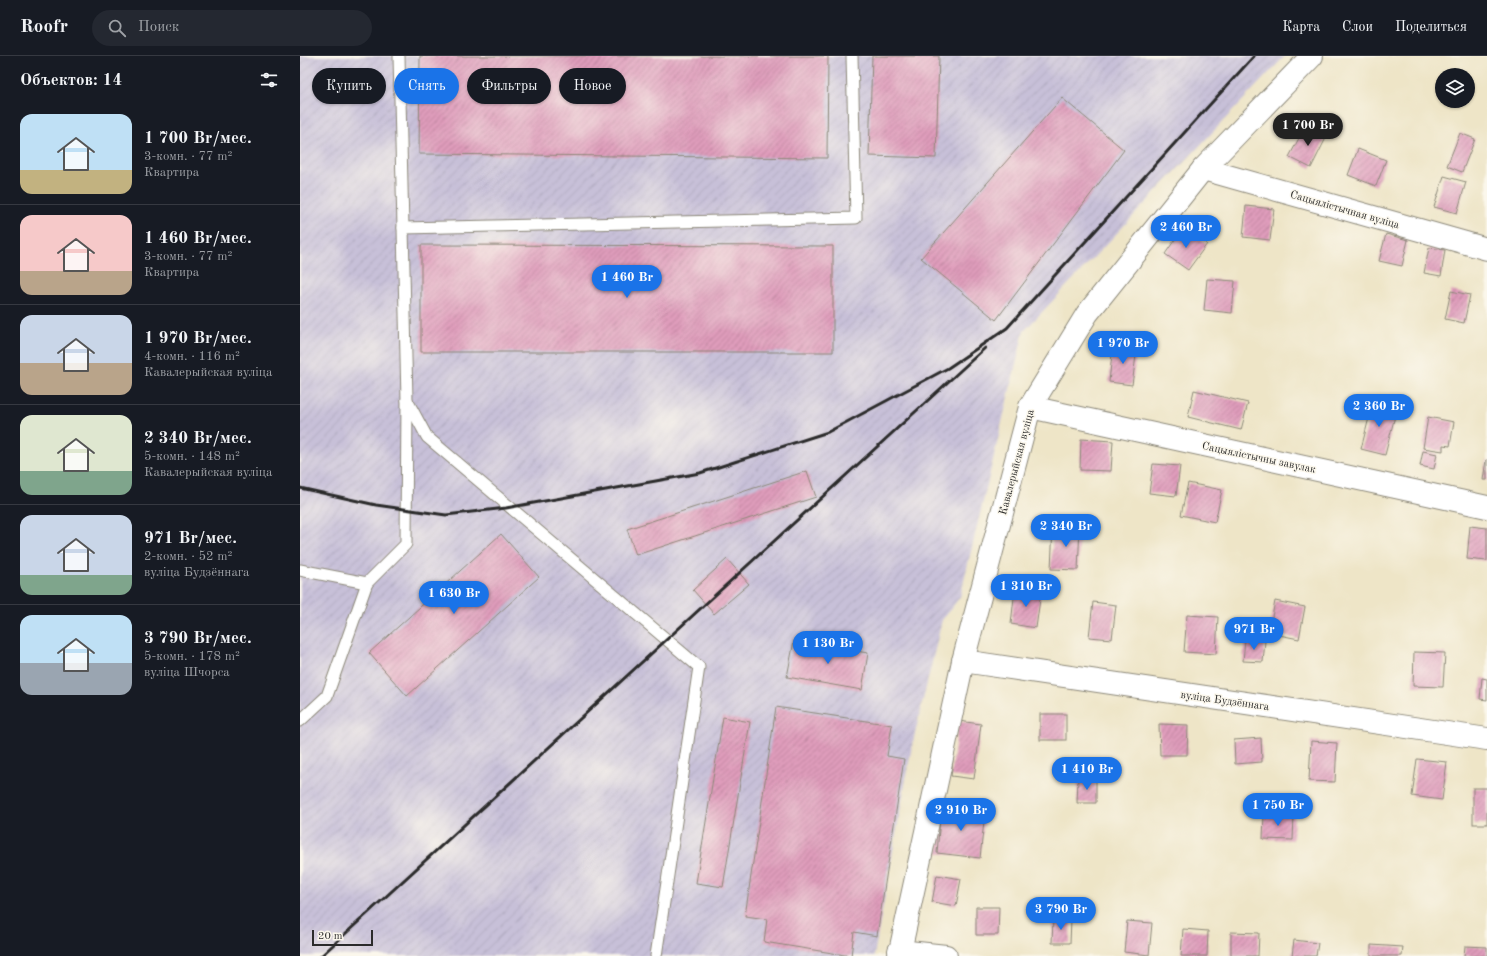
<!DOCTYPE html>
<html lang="ru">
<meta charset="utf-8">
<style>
:root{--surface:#171b24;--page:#242831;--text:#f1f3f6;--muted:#9ea1a6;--line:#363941;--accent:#1a73e8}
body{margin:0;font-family:"Old Standard TT",serif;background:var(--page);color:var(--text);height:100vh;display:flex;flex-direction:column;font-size:15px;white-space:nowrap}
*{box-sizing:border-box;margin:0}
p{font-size:13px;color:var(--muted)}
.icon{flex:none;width:22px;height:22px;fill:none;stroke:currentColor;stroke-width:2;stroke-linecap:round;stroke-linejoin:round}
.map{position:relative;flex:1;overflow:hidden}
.panel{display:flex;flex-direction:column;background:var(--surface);width:300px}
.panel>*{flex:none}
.hud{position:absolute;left:12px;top:12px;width:380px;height:36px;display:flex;gap:8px}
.controls{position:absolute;left:1135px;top:12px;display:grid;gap:8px}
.controls a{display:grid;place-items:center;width:40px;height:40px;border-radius:50%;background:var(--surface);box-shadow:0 1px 3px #0004;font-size:20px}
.scale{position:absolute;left:12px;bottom:10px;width:61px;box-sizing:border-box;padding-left:4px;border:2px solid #2b2b2b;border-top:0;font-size:11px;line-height:14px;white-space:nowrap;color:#2b2b2b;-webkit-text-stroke:3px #fbf7ec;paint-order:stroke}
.price{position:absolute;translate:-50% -34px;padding:0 9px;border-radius:14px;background:var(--accent);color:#fff;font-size:13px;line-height:26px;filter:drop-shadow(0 1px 2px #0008)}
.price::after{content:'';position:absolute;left:50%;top:24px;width:12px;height:9px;margin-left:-6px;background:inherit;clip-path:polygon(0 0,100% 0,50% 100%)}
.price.selected{background:#222;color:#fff}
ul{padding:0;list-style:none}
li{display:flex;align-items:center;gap:12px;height:100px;padding:0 20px}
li+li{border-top:1px solid var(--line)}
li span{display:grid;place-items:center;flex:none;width:112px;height:80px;border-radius:12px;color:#555}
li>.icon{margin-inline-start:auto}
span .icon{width:48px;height:48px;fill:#fffc;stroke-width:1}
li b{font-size:17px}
h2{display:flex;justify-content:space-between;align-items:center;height:48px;padding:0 20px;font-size:17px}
.tag{padding:0 14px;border-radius:18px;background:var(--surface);box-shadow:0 1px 3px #0004;font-size:14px;line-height:36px}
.tag.selected{background:var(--accent);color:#fff}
header{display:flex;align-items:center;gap:24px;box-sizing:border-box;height:56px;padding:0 20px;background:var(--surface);border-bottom:1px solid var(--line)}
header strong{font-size:19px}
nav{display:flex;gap:22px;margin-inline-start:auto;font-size:14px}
.search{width:280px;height:36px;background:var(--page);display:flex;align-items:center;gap:10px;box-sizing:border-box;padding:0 14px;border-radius:22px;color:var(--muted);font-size:15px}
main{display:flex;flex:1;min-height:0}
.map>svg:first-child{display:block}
.industrial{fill:url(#industrial-furrows)}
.building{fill:url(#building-hatch)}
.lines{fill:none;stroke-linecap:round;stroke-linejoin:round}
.service-casing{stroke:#8c8879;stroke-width:13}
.minor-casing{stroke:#8c8879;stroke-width:24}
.tertiary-casing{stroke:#8c8879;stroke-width:24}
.service{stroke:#fff;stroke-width:11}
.minor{stroke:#fff;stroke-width:22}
.tertiary{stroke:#fff;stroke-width:22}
.rail{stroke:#2b2b2b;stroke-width:3}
.labels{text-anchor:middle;stroke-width:3;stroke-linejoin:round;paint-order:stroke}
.street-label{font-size:11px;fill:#2b2b2b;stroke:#fbf7ec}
</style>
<header>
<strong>Roofr</strong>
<div class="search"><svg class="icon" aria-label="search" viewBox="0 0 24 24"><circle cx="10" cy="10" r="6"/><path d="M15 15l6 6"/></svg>Поиск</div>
<nav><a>Карта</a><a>Слои</a><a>Поделиться</a></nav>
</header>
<main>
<section class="panel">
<h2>Объектов: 14<svg class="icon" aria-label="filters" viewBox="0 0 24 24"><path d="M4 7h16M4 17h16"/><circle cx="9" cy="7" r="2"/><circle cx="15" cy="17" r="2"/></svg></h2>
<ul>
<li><span style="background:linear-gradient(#bfe0f5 70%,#c2b280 0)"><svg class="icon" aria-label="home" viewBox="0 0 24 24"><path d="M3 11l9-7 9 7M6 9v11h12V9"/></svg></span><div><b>1 700 Br/мес.</b><p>3-комн. · 77 m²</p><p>Квартира</p></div></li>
<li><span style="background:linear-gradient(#f6c9c9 70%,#b9a48a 0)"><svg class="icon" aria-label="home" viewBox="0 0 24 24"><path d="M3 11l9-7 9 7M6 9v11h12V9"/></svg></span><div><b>1 460 Br/мес.</b><p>3-комн. · 77 m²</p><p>Квартира</p></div></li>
<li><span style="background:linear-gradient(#c9d6e8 60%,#b9a48a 0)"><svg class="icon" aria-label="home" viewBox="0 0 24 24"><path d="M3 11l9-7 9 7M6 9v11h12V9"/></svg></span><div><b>1 970 Br/мес.</b><p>4-комн. · 116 m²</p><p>Кавалерыйская вуліца</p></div></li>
<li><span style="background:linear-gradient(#dfe7d0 70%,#7fa58c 0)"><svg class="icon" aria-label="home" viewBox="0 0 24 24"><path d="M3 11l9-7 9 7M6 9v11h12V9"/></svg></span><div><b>2 340 Br/мес.</b><p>5-комн. · 148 m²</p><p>Кавалерыйская вуліца</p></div></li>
<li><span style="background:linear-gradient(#c9d6e8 75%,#7fa58c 0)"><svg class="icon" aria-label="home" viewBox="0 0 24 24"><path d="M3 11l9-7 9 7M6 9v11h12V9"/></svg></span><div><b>971 Br/мес.</b><p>2-комн. · 52 m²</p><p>вуліца Будзённага</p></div></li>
<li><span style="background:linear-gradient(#bfe0f5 60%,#9aa5b1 0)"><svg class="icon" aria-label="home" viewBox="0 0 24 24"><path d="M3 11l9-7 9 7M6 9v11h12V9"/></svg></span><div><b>3 790 Br/мес.</b><p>5-комн. · 178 m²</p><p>вуліца Шчорса</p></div></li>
</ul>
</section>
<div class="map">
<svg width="1187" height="900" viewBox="0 0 1187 900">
<defs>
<pattern id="industrial-furrows" width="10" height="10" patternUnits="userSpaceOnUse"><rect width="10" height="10" fill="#c7c0d8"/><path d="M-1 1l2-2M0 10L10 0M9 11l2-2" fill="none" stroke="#aba5ba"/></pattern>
<pattern id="building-hatch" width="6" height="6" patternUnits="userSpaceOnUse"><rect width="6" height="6" fill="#df9cbb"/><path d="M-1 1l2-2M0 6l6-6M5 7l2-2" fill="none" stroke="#b57f98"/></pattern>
</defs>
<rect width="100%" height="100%" fill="#fbf7ec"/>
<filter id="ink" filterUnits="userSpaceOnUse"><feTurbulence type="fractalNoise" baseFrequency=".025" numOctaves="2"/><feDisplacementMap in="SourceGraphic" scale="8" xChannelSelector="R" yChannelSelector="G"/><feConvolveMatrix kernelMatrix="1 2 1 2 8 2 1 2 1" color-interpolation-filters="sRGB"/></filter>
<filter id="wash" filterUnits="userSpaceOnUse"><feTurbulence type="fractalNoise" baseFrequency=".012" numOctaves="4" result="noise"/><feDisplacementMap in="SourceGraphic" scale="16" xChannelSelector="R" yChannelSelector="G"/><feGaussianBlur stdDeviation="0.9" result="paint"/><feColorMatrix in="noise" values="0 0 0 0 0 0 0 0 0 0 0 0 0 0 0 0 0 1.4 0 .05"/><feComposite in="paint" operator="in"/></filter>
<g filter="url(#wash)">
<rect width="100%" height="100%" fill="#eee5c7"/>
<polygon class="industrial" points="0,0 985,0 724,275 660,541 642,564 612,690 574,900 0,900"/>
<g id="blocks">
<g class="building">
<polygon points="120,0 528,0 527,102 119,98"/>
<polygon points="572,0 639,0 636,102 569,100"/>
<polygon points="762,42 824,94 696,264 621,202"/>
<polygon points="1006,69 1027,80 1011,112 989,101"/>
<polygon points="1160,77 1175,83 1162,116 1147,110"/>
<polygon points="1058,93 1086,104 1076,130 1048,119"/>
<polygon points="1144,120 1166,126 1157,157 1134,151"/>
<polygon points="946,150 974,153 970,184 943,181"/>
<polygon points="883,172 907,188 888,214 865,198"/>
<polygon points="1086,178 1108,184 1102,210 1079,205"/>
<polygon points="121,189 533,190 533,296 121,296"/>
<polygon points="1129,192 1145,194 1141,220 1124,217"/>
<polygon points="907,223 935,225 932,257 904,254"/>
<polygon points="1151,235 1170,239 1164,267 1145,263"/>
<polygon points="813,289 837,292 832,329 809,326"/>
<polygon points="894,334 948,347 941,374 888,361"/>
<polygon points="1073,346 1097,352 1085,399 1061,393"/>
<polygon points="1128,361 1154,366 1150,390 1143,389 1143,395 1123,392"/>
<polygon points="781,383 813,385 811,415 780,414"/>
<polygon points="1123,395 1137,398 1134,413 1120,410"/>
<polygon points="1186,404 1187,404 1187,424 1183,424"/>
<polygon points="853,408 880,410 876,440 849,437"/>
<polygon points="507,415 516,441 336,499 327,473"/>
<polygon points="888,427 922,434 915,466 881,459"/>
<polygon points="753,470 780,471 778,514 751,513"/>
<polygon points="1170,470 1187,472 1187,505 1167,503"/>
<polygon points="201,478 239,521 107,640 69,597"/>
<polygon points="427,503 449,528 414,558 393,534"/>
<polygon points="715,533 741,536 736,572 711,568"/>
<polygon points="975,545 1005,551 999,583 969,577"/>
<polygon points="793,546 816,549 812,583 789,581"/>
<polygon points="887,559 918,561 916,598 884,596"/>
<polygon points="945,584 965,585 963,606 943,605"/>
<polygon points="494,585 568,597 562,634 487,621"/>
<polygon points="1114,596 1145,597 1143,631 1113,630"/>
<polygon points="1182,622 1187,623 1187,644 1180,643"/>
<polygon points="476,651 592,669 587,700 604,703 577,880 554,876 551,900 464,886 467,863 445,860"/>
<rect x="740" y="658" width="26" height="26"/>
<polygon points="423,661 450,666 423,831 396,827"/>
<polygon points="658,665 681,668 674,723 651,720"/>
<polygon points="859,668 888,669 887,699 860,699"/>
<polygon points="961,682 962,706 935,708 934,684"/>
<polygon points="1011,685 1037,687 1035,726 1009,725"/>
<polygon points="1117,703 1147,706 1142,744 1112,740"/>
<polygon points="778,723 796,724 796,747 777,747"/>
<rect x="1173" y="732" width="14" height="36"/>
<polygon points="641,751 685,756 680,802 637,797"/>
<polygon points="964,758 994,759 993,784 963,783"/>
<polygon points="637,819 661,823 656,850 632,846"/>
<polygon points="676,851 699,851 698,879 676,879"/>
<polygon points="753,863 771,864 770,887 752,887"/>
<polygon points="827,865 852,867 849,899 824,896"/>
<polygon points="883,873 908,875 907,900 881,900"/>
<polygon points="931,876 959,877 958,900 931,900"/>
<polygon points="994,884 1018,887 1016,900 992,900"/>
<polygon points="1071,889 1103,891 1102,900 1071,900"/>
<polygon points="1165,890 1187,891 1187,900 1164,900"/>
</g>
</g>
</g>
<g filter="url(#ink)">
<use href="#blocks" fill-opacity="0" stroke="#8c8879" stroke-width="1"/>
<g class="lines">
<defs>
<g id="service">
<polyline points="103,172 556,162 552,0"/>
<polyline points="107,344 127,381 399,611 356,900"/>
<polyline points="0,514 67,527 106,488 107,344 99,0"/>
<polyline points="0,665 27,640 67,527"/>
</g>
<g id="minor">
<polyline points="903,113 1187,193"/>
<polyline points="730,351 1187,451"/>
<polyline points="599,895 646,900"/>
<polyline points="599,900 663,605 730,351 787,258 903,113 1012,0"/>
</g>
<polyline id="tertiary" points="663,605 1187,683"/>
</defs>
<use href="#service" class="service-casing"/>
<use href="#minor" class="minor-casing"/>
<use href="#tertiary" class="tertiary-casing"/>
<use href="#service" class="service"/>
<use href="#minor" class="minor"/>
<use href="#tertiary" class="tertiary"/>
<g class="rail">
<polyline points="0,432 76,449 146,459 206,452 400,417 528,376 648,312 707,272 954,0"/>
<polyline points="21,900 685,292"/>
</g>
</g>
</g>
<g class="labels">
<g class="street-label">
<text transform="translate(1045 153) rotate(16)" y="4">Сацыялістычная вуліца</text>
<text transform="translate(959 401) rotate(12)" y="4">Сацыялістычны завулак</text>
<text transform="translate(716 406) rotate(-75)" y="4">Кавалерыйская вуліца</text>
<text transform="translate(925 644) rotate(8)" y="4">вуліца Будзённага</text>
</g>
</g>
</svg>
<div class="controls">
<a><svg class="icon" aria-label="layers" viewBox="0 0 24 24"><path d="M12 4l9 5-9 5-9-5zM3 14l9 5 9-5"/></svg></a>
</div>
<div class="scale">20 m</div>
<b class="price selected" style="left:1008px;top:91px">1 700 Br</b>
<b class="price" style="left:886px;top:193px">2 460 Br</b>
<b class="price" style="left:327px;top:243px">1 460 Br</b>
<b class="price" style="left:823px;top:309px">1 970 Br</b>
<b class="price" style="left:1079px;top:372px">2 360 Br</b>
<b class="price" style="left:766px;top:492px">2 340 Br</b>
<b class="price" style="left:726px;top:552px">1 310 Br</b>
<b class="price" style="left:154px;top:559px">1 630 Br</b>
<b class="price" style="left:954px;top:595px">971 Br</b>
<b class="price" style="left:528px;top:609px">1 130 Br</b>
<b class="price" style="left:787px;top:735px">1 410 Br</b>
<b class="price" style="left:978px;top:771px">1 750 Br</b>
<b class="price" style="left:661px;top:776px">2 910 Br</b>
<b class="price" style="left:761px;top:875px">3 790 Br</b>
<div class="hud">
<a class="tag">Купить</a>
<a class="tag selected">Снять</a>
<a class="tag">Фильтры</a>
<a class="tag">Новое</a>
</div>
</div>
</main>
